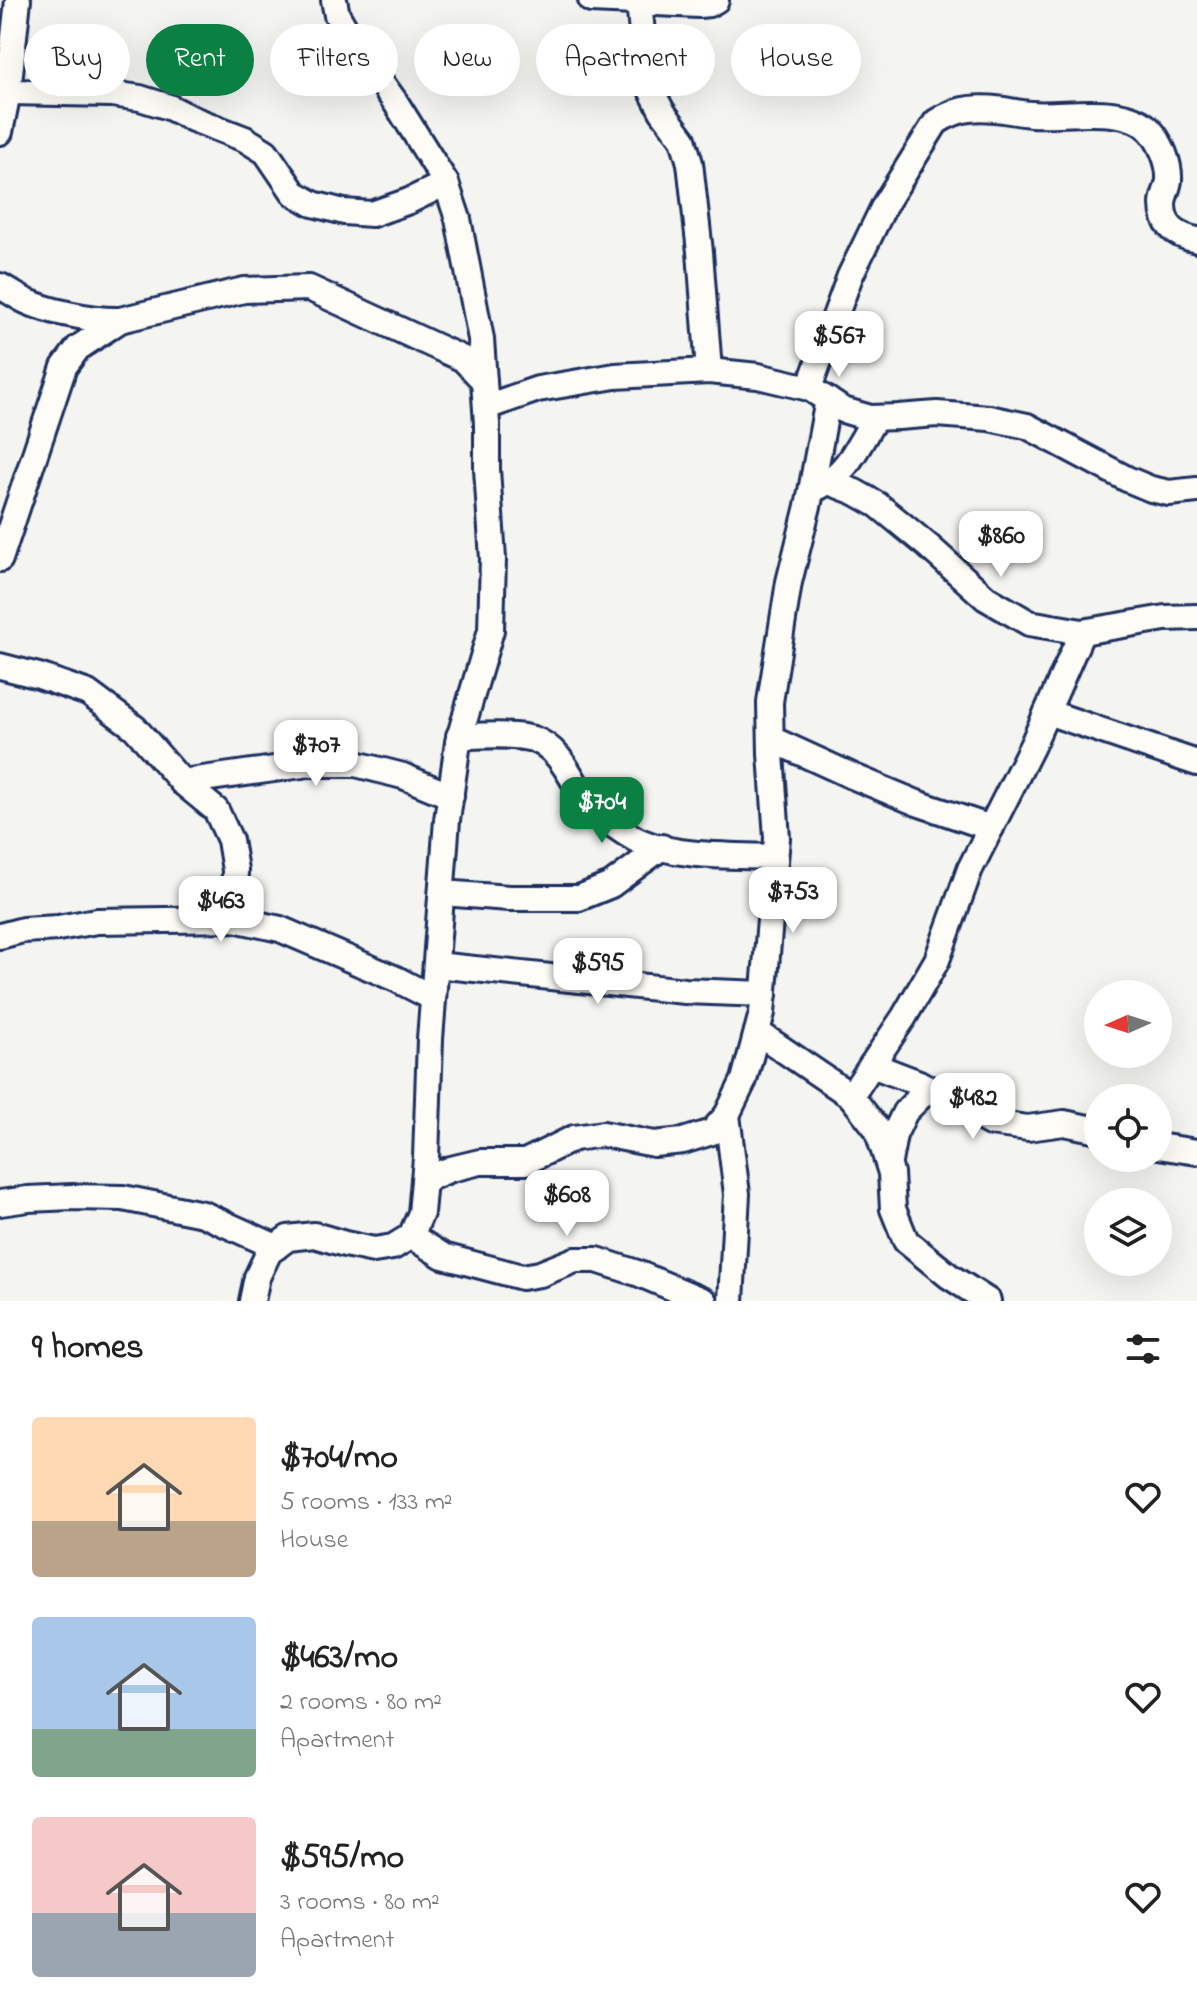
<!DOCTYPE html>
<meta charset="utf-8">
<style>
:root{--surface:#fff;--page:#f2f2f2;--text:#222;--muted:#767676;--accent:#0b8043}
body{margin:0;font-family:"Indie Flower",sans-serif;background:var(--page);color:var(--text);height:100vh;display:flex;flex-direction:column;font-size:30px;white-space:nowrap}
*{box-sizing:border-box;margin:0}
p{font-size:26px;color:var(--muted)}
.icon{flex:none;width:44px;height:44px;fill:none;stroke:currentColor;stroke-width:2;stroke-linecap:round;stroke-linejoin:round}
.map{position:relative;height:1301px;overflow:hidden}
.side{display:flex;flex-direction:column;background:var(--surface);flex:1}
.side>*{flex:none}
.banner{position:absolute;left:24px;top:24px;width:1150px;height:72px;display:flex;gap:16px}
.needle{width:52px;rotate:267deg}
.buttons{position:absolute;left:1084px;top:980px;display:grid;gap:16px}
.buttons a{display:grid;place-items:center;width:88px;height:88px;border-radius:50%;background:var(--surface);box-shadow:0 8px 32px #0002;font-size:40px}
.price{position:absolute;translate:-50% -68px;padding:0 18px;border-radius:16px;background:#fff;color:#222;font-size:26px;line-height:52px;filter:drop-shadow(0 2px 4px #0008)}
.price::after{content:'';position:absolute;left:50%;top:48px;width:24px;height:18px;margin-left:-12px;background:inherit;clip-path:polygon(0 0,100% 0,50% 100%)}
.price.current{background:var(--accent);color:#fff}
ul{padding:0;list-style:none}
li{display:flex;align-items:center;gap:24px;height:200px;padding:0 32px}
li span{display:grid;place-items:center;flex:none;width:224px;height:160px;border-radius:8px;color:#555}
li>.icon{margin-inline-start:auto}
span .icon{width:96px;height:96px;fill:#fffc;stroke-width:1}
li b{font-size:34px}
h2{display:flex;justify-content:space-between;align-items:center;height:96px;padding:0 32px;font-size:34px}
.chip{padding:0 28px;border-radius:36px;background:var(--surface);box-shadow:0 8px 32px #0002;font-size:28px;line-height:72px}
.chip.current{background:var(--accent);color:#fff}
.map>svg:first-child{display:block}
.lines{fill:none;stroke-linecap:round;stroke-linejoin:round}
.street-casing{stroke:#1b2f5e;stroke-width:30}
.street{stroke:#fdfcf7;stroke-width:24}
</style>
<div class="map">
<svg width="1197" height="1301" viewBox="0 0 1197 1301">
<rect width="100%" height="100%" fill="#f4f4f1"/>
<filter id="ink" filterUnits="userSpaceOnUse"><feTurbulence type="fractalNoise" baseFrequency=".0125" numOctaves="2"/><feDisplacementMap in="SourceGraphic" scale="16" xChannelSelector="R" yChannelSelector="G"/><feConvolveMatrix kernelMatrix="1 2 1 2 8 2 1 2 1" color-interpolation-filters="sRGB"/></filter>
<g filter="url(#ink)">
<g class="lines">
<defs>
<g id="street">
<polyline points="591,0 699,5 709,4 716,0"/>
<polyline points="639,3 646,71 651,90 662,111 683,139 690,163 700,252 709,371"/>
<polyline points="8,92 112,94 140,98 169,107 193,119 245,139 266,152 294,193 313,204 344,212 372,214 409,201 446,183"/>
<polyline points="0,132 8,92 18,0"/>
<path d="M0,286C8,290 14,295 22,299C44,311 95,321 120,320L244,290L309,288L463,359L484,381"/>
<path d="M809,388L850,276L885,204L936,122C947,115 957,110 970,109C991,106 1010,112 1031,114C1064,117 1125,103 1150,130C1161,142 1170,164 1169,180C1168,189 1163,196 1163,204C1163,227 1177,236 1197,240"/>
<polyline points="486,407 538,389 615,376 709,371 758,376 809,388 843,410 870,418 898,417 937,414 989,418 1027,426 1127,479 1151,489 1169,493 1197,490"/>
<polyline points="829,482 855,492 878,505 928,546 986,598 1029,623 1082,632 1165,618 1197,617"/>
<path d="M819,487C849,471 858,445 875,418"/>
<polyline points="0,559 64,367 78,348 120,320"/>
<polyline points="0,666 39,676 88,693 135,728 182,782 216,810 230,840 235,870 234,919"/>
<polyline points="1047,712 1197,763"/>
<path d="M459,736C482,736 512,733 533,739C561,748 572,781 587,803C592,811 632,839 642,842C680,858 735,855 775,857"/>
<polyline points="771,739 852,776 917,803 991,828"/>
<polyline points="182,782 309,764 356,764 403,776 451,796"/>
<polyline points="442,893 509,898 579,898 611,885 662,847"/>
<polyline points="0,936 23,930 58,928 97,921 234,919 280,929 396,979 433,998"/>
<polyline points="436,965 685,991 764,994"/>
<polyline points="757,1032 851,1096 877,1129 891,1173 893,1209 906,1241 949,1276 988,1301"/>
<polyline points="872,1065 919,1083 990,1123 1028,1128 1064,1123 1098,1130"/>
<polyline points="851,1096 904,1017 937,960 970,869 1032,746 1082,632"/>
<polyline points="727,1115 737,1194 731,1301"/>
<polyline points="1158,1146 1197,1152"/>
<polyline points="889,1162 894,1135 905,1112 928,1089"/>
<polyline points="424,1180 451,1169 480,1162 525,1162 574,1138 603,1134 654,1144 683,1141 712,1132 727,1115 744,1080 762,1013 777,838 771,754 770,702 789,582 809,502 828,400"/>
<polyline points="0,1203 28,1199 72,1197 123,1198 203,1214 276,1247"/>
<polyline points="411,1236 443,1256 522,1277 540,1274 575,1260 597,1260 637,1273 704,1301"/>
<polyline points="252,1301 257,1277 269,1252 288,1238 314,1235 345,1244 374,1250 393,1247 411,1236 421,1213 426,1158 430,1039 447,820 458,742 491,630 493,559 487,469 487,424 481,339 458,219 446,183 396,103 355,46 337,15 334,0"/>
</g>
</defs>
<use href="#street" class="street-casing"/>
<use href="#street" class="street"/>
</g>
</g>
</svg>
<div class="buttons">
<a><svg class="needle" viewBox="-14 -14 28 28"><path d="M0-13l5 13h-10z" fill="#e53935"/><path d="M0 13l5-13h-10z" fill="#767676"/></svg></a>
<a><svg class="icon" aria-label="locate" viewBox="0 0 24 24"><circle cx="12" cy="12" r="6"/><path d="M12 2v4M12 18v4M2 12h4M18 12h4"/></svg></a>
<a><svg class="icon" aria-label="layers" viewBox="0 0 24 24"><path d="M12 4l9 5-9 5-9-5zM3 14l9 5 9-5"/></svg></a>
</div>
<b class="price" style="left:839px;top:379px">$567</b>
<b class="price" style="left:1001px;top:579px">$860</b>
<b class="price" style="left:316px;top:788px">$707</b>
<b class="price current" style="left:602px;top:845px">$704</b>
<b class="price" style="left:793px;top:935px">$753</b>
<b class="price" style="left:221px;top:944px">$463</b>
<b class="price" style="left:598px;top:1006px">$595</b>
<b class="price" style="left:973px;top:1141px">$482</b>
<b class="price" style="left:567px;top:1238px">$608</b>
<div class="banner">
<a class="chip">Buy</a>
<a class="chip current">Rent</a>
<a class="chip">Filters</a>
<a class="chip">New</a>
<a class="chip">Apartment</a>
<a class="chip">House</a>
</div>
</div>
<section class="side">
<h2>9 homes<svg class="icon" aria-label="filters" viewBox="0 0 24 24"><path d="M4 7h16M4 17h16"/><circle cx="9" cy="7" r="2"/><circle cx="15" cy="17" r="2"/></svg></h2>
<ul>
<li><span style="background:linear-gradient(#ffd9b3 65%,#b9a48a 0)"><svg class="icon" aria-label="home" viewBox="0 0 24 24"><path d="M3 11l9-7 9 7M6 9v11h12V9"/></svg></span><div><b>$704/mo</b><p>5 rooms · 133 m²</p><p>House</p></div><svg class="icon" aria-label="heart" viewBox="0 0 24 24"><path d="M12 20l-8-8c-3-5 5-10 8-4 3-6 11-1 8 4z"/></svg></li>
<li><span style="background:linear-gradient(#a9c7e8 70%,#7fa58c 0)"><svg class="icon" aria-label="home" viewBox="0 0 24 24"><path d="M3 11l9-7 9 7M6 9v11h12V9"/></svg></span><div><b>$463/mo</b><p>2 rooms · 80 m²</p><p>Apartment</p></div><svg class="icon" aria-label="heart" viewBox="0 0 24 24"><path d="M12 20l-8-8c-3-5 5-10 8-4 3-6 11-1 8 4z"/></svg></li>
<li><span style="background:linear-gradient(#f6c9c9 60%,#9aa5b1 0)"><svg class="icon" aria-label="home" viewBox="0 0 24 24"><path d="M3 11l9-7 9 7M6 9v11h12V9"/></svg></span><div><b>$595/mo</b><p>3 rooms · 80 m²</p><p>Apartment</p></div><svg class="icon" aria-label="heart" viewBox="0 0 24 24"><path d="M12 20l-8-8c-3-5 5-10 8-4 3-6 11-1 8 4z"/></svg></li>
</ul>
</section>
